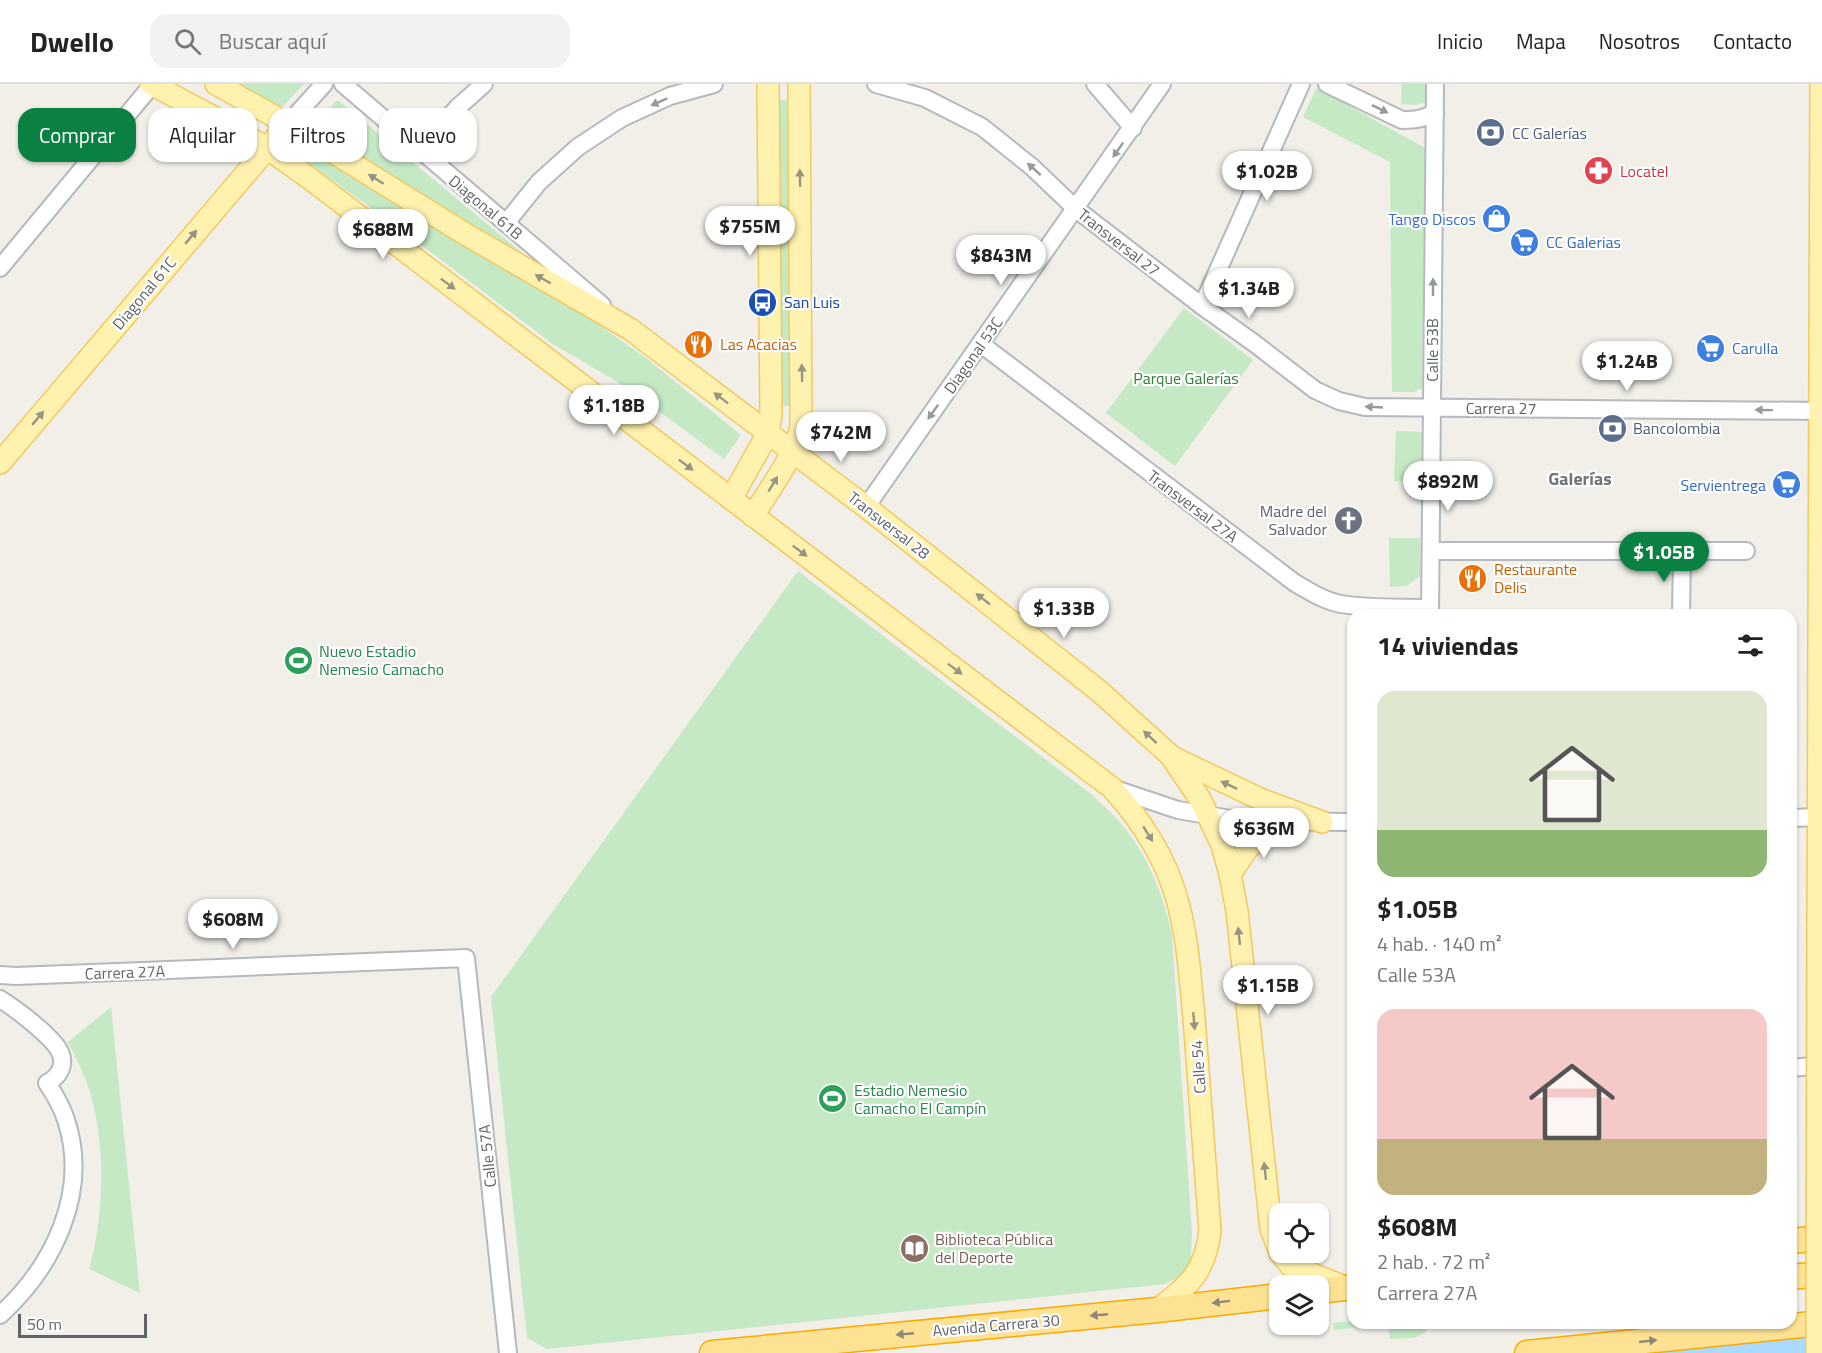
<!DOCTYPE html>
<html lang="es">
<meta charset="utf-8">
<style>
:root{--surface:#fff;--page:#f2f2f2;--text:#222;--muted:#767676;--line:#e0e0e0;--accent:#0b8043}
body{margin:0;font-family:"Titillium Web",sans-serif;background:var(--page);color:var(--text);height:100vh;display:flex;flex-direction:column;font-size:22px;white-space:nowrap}
*{box-sizing:border-box;margin:0}
p{font-size:20px;color:var(--muted)}
.icon{flex:none;width:33px;height:33px;fill:none;stroke:currentColor;stroke-width:2;stroke-linecap:round;stroke-linejoin:round}
.map{position:relative;flex:1;overflow:hidden}
.panel{position:absolute;left:1347px;top:525px;width:450px;height:720px;display:flex;flex-direction:column;background:var(--surface);border-radius:18px;box-shadow:0 2px 4px #0004}
.panel>*{flex:none}
.hud{position:absolute;left:18px;top:24px;width:570px;height:54px;display:flex;gap:12px}
.tools{position:absolute;left:1269px;top:1119px;display:grid;gap:12px}
.tools a{display:grid;place-items:center;width:60px;height:60px;border-radius:12px;background:var(--surface);box-shadow:0 2px 4px #0004;font-size:30px}
.scale{position:absolute;left:18px;bottom:15px;width:129px;box-sizing:border-box;padding-left:6px;border:3px solid #5f6368;border-top:0;font-size:16px;line-height:21px;white-space:nowrap;color:#5f6368;-webkit-text-stroke:4px #fff;paint-order:stroke}
.price{position:absolute;translate:-50% -51px;padding:0 14px;border-radius:21px;background:#fff;color:#222;font-size:20px;line-height:39px;filter:drop-shadow(0 2px 3px #0008)}
.price::after{content:'';position:absolute;left:50%;top:36px;width:18px;height:14px;margin-left:-9px;background:inherit;clip-path:polygon(0 0,100% 0,50% 100%)}
.price.on{background:var(--accent);color:#fff}
ul{padding:0;list-style:none}
li{display:grid;align-content:center;gap:12px;height:318px;padding:0 30px}
li span{display:grid;place-items:center;height:186px;border-radius:18px;color:#555}
li>.icon{margin-inline-start:auto}
span .icon{width:108px;height:108px;fill:#fffc;stroke-width:1}
li b{font-size:26px}
h2{display:flex;justify-content:space-between;align-items:center;height:72px;padding:0 30px;font-size:26px}
.tag{padding:0 21px;border-radius:18px;background:var(--surface);box-shadow:0 2px 4px #0004;font-size:21px;line-height:54px}
.tag.on{background:var(--accent);color:#fff}
header{display:flex;align-items:center;gap:36px;box-sizing:border-box;height:84px;padding:0 30px;background:var(--surface);border-bottom:2px solid var(--line)}
header strong{font-size:28px}
nav{display:flex;gap:33px;margin-inline-start:auto;font-size:21px}
.search{width:420px;height:54px;background:var(--page);display:flex;align-items:center;gap:15px;box-sizing:border-box;padding:0 21px;border-radius:18px;color:var(--muted);font-size:22px}
.map>svg:first-child{display:block}
.green{fill:#c5e8c5}
.water{fill:#aadaff}
.lines{fill:none;stroke-linecap:round;stroke-linejoin:round}
.minor-casing{stroke:#b5b8bc;stroke-width:20}
.major-casing{stroke:#f2c960;stroke-width:24}
.highway-casing{stroke:#f9ab00;stroke-width:27}
.minor{stroke:#fff;stroke-width:16}
.major{stroke:#fff2af;stroke-width:21}
.highway{stroke:#fde293;stroke-width:24}
.major-bridge-casing{stroke:#f2c960;stroke-width:24;stroke-linecap:butt}
.major-bridge{stroke:#fff2af;stroke-width:21}
.oneway{fill:#979a9d}
.oneway2{fill:#979581}
.oneway3{fill:#8e8975}
.labels{text-anchor:middle;stroke-width:4.5;stroke-linejoin:round;paint-order:stroke}
.service-label{font-size:16px;fill:#4e5e75;stroke:#fff;text-anchor:start}
.health-label{font-size:16px;fill:#be3a42;stroke:#fff;text-anchor:start}
.street-label{font-size:16px;fill:#5f6368;stroke:#fff}
.shop-label{font-size:16px;fill:#366cbe;stroke:#fff;text-anchor:end}
.transit-label{font-size:16px;fill:#164399;stroke:#fff;text-anchor:start}
.food-label{font-size:16px;fill:#c56008;stroke:#fff;text-anchor:start}
.park-label{font-size:16px;fill:#348238;stroke:#fff}
.worship-label{font-size:16px;fill:#5b616d;stroke:#fff;text-anchor:end}
.leisure-label{font-size:16px;fill:#27864d;stroke:#fff;text-anchor:start}
.education-label{font-size:16px;fill:#785e54;stroke:#fff;text-anchor:start}
.neighbourhood-label{font-size:18px;font-weight:bold;fill:#70757a;stroke:#fff}
</style>
<header>
<strong>Dwello</strong>
<div class="search"><svg class="icon" aria-label="search" viewBox="0 0 24 24"><circle cx="10" cy="10" r="6"/><path d="M15 15l6 6"/></svg>Buscar aquí</div>
<nav><a>Inicio</a><a>Mapa</a><a>Nosotros</a><a>Contacto</a></nav>
</header>
<div class="map">
<svg width="1822" height="1269" viewBox="0 0 1822 1269">
<rect width="100%" height="100%" fill="#f1efe8"/>
<g class="green">
<polygon points="234,0 304,0 283,22 275,24"/>
<polygon points="1402,0 1426,0 1425,19 1415,21 1401,20"/>
<polygon points="1317,4 1425,64 1422,304 1414,308 1392,308 1390,78 1303,33"/>
<polygon points="779,16 787,16 790,322 782,322"/>
<polygon points="336,17 339,17 522,169 520,172 313,43"/>
<polygon points="305,62 569,220 646,274 741,351 724,375 626,303 553,260 396,142 298,71"/>
<polygon points="1184,224 1253,276 1175,382 1106,329"/>
<polygon points="1396,347 1422,348 1421,398 1394,397"/>
<polygon points="1389,454 1420,454 1420,492 1407,502 1390,503"/>
<path d="M798,487L1091,710C1100,719 1110,727 1118,736C1147,769 1163,809 1172,851L1192,1149L1190,1187L1165,1200L547,1265L527,1254L491,913Z"/>
<path d="M111,923L140,1209L89,1185C104,1134 106,1060 90,1008C84,990 76,974 68,958Z"/>
<path d="M1353,1237V1239H1428C1428,1257 1404,1254 1390,1255L1388,1240L1334,1246L1333,1239Z"/>
</g>
<polygon class="water" points="1822,1245 1822,1269 1575,1269"/>
<g class="lines">
<defs>
<g id="minor">
<polyline points="343,0 602,221"/>
<polyline points="876,0 925,14 982,43 1032,83 1076,125 1202,222 1254,259 1315,306 1339,317 1365,323 1822,327"/>
<polyline points="1095,0 1133,44"/>
<path d="M1327,0L1402,36C1415,36 1423,35 1435,29"/>
<polyline points="288,40 324,0"/>
<polyline points="419,66 458,23 484,0"/>
<polyline points="506,139 539,98 578,63 622,34 670,12 714,0"/>
<polyline points="0,184 152,1"/>
<polyline points="1202,222 1301,0"/>
<path d="M981,260L1295,499C1309,507 1324,517 1341,520C1370,525 1401,523 1430,524"/>
<polyline points="866,423 1162,0"/>
<polyline points="1431,467 1746,467"/>
<polyline points="1430,531 1435,0"/>
<polyline points="1681,531 1682,467"/>
<polyline points="1112,704 1178,726 1242,737 1353,738"/>
<polyline points="1791,734 1819,733"/>
<polyline points="0,891 16,892 466,874 508,1269"/>
<path d="M0,915C15,924 53,953 60,968C66,981 59,993 47,999C55,1011 62,1023 66,1036C90,1108 53,1183 0,1231"/>
<polyline points="1791,984 1822,981"/>
</g>
<g id="major">
<path d="M151,0L208,30L267,64L309,94L1112,704C1141,736 1164,771 1176,812C1188,851 1190,894 1194,934C1200,1005 1205,1076 1210,1147C1205,1189 1189,1201 1157,1226"/>
<polyline points="216,0 288,40 467,151 630,245 866,423 1099,607 1171,672 1200,715 1222,761 1230,790 1237,827 1271,1145 1280,1168"/>
<polyline points="0,379 276,54"/>
<polyline points="731,415 768,349 771,330 768,0"/>
<path d="M753,432C768,407 797,369 801,342L799,0"/>
<polyline points="1174,674 1260,715 1322,738"/>
<polyline points="1230,790 1248,764 1273,738"/>
<polyline points="1818,844 1821,0"/>
<polyline points="1280,1168 1290,1181 1347,1204"/>
</g>
<g id="highway">
<polyline points="1791,1157 1822,1154"/>
<polyline points="1791,1193 1822,1190"/>
<polyline points="1318,1207 1353,1203"/>
<polyline points="712,1269 1157,1226 1280,1212"/>
<polyline points="1527,1269 1822,1239"/>
</g>
</defs>
<use href="#minor" class="minor-casing"/>
<use href="#major" class="major-casing"/>
<use href="#highway" class="highway-casing"/>
<use href="#minor" class="minor"/>
<use href="#major" class="major"/>
<use href="#highway" class="highway"/>
<defs>
<polyline id="major-bridge" points="1817,1269 1818,844"/>
</defs>
<use href="#major-bridge" class="major-bridge-casing"/>
<use href="#major-bridge" class="major-bridge"/>
</g>
<defs><path id="oneway-solid" d="M-6-.8H1V-3.2L6.5 0L1 3.2V.8H-6Z" transform="scale(1.5)"/></defs>
<g class="oneway">
<use href="#oneway-solid" transform="translate(659 18) rotate(156)"/>
<use href="#oneway-solid" transform="translate(1380 25) rotate(26)"/>
<use href="#oneway-solid" transform="translate(1118 66) rotate(125)"/>
<use href="#oneway-solid" transform="translate(1034 85) rotate(-138)"/>
<use href="#oneway-solid" transform="translate(1433 203) rotate(-90)"/>
<use href="#oneway-solid" transform="translate(1374 323) rotate(-177)"/>
<use href="#oneway-solid" transform="translate(1764 326) rotate(-179)"/>
<use href="#oneway-solid" transform="translate(933 328) rotate(125)"/>
</g>
<g class="oneway2">
<use href="#oneway-solid" transform="translate(800 94) rotate(-91)"/>
<use href="#oneway-solid" transform="translate(376 95) rotate(-148)"/>
<use href="#oneway-solid" transform="translate(191 153) rotate(-50)"/>
<use href="#oneway-solid" transform="translate(543 195) rotate(-150)"/>
<use href="#oneway-solid" transform="translate(448 200) rotate(37)"/>
<use href="#oneway-solid" transform="translate(802 289) rotate(-91)"/>
<use href="#oneway-solid" transform="translate(721 314) rotate(-143)"/>
<use href="#oneway-solid" transform="translate(38 334) rotate(-50)"/>
<use href="#oneway-solid" transform="translate(686 381) rotate(37)"/>
<use href="#oneway-solid" transform="translate(773 400) rotate(-59)"/>
<use href="#oneway-solid" transform="translate(800 467) rotate(37)"/>
<use href="#oneway-solid" transform="translate(983 515) rotate(-142)"/>
<use href="#oneway-solid" transform="translate(955 585) rotate(37)"/>
<use href="#oneway-solid" transform="translate(1150 653) rotate(-137)"/>
<use href="#oneway-solid" transform="translate(1229 701) rotate(-155)"/>
<use href="#oneway-solid" transform="translate(1148 750) rotate(58)"/>
<use href="#oneway-solid" transform="translate(1239 852) rotate(-96)"/>
<use href="#oneway-solid" transform="translate(1194 937) rotate(85)"/>
<use href="#oneway-solid" transform="translate(1265 1087) rotate(-96)"/>
</g>
<g class="oneway3">
<use href="#oneway-solid" transform="translate(1221 1218) rotate(173)"/>
<use href="#oneway-solid" transform="translate(1099 1231) rotate(175)"/>
<use href="#oneway-solid" transform="translate(905 1250) rotate(175)"/>
<use href="#oneway-solid" transform="translate(1648 1257) rotate(-6)"/>
</g>
<defs>
<symbol id="bank-disc" viewBox="-11 -11 22 22"><circle r="9.5" fill="#5c6f8a" stroke="#fff"/><path d="M-6-4H6V4H-6ZM0-2.3a2.3 2.3 0 1 0 0 4.6a2.3 2.3 0 1 0 0-4.6Z" fill="#fff"/></symbol>
<symbol id="pharmacy-disc" viewBox="-11 -11 22 22"><circle r="9.5" fill="#e0444e" stroke="#fff"/><path d="M-2-6h4v4h4v4h-4v4h-4v-4h-4v-4h4Z" fill="#fff"/></symbol>
<symbol id="shop-disc" viewBox="-11 -11 22 22"><circle r="9.5" fill="#3f7fe0" stroke="#fff"/><path d="M-5-2.5h2.3a2.7 3.5 0 0 1 5.4 0H5L5.5 6h-11ZM-1.5-2.5h3a1.5 2.3 0 0 0-3 0Z" fill="#fff"/></symbol>
<symbol id="supermarket-disc" viewBox="-11 -11 22 22"><circle r="9.5" fill="#3f7fe0" stroke="#fff"/><path d="M-6-5.5h2.5l.6 2H6L4.5 2H-2.5L-4.4-4H-6ZM-1.5 3.2a1.3 1.3 0 1 0 .1 0ZM3 3.2a1.3 1.3 0 1 0 .1 0Z" fill="#fff"/></symbol>
<symbol id="bus-disc" viewBox="-11 -11 22 22"><circle r="9.5" fill="#1a4fb4" stroke="#fff"/><path d="M-5-6H5V4H4V6H2V4H-2V6H-4V4H-5ZM-3.5-4V0h7V-4ZM-3.5 1.2v1.5H-2V1.2ZM2 1.2v1.5H3.5V1.2Z" fill="#fff"/></symbol>
<symbol id="restaurant-disc" viewBox="-11 -11 22 22"><circle r="9.5" fill="#e8710a" stroke="#fff"/><path d="M-5-6h1v4h1v-4h1v4h1v-4h1v5L-1.5 .5V6h-2V.5L-5-1ZM5-6V6H3V1.5H1.5Q1.5-4 5-6Z" fill="#fff"/></symbol>
<symbol id="church-disc" viewBox="-11 -11 22 22"><circle r="9.5" fill="#6b7280" stroke="#fff"/><path d="M-1.2-6h2.4v3.5h3.3v2.4h-3.3V6h-2.4V-.1h-3.3v-2.4h3.3Z" fill="#fff"/></symbol>
<symbol id="stadium-disc" viewBox="-11 -11 22 22"><circle r="9.5" fill="#2e9e5b" stroke="#fff"/><path d="M0-5a6.5 5 0 1 0 0 10a6.5 5 0 1 0 0-10ZM-3.5-1.8h7v3.6h-7Z" fill="#fff"/></symbol>
<symbol id="library-disc" viewBox="-11 -11 22 22"><circle r="9.5" fill="#8d6e63" stroke="#fff"/><path d="M-6-4Q-3-5.5-.7-3.5V5Q-3 3-6 4ZM6-4Q3-5.5 .7-3.5V5Q3 3 6 4Z" fill="#fff"/></symbol>
</defs>
<g fill-rule="evenodd">
<use href="#bank-disc" x="1474" y="32" width="33" height="33"/>
<use href="#pharmacy-disc" x="1582" y="70" width="33" height="33"/>
<use href="#shop-disc" x="1480" y="118" width="33" height="33"/>
<use href="#supermarket-disc" x="1508" y="142" width="33" height="33"/>
<use href="#bus-disc" x="746" y="202" width="33" height="33"/>
<use href="#restaurant-disc" x="682" y="244" width="33" height="33"/>
<use href="#supermarket-disc" x="1694" y="248" width="33" height="33"/>
<use href="#bank-disc" x="1596" y="328" width="33" height="33"/>
<use href="#supermarket-disc" x="1770" y="384" width="33" height="33"/>
<use href="#church-disc" x="1332" y="420" width="33" height="33"/>
<use href="#restaurant-disc" x="1456" y="478" width="33" height="33"/>
<use href="#stadium-disc" x="282" y="560" width="33" height="33"/>
<use href="#stadium-disc" x="816" y="998" width="33" height="33"/>
<use href="#library-disc" x="898" y="1148" width="33" height="33"/>
</g>
<g class="labels">
<g class="service-label">
<text x="1512" y="55">CC Galerías</text>
<text x="1633" y="350">Bancolombia</text>
</g>
<g class="health-label">
<text x="1620" y="93">Locatel</text>
</g>
<g class="street-label">
<text transform="translate(486 123) rotate(40)" y="6">Diagonal 61B</text>
<text transform="translate(1119 158) rotate(38)" y="6">Transversal 27</text>
<text transform="translate(144 209) rotate(-50)" y="6">Diagonal 61C</text>
<text transform="translate(1432 266) rotate(-90)" y="6">Calle 53B</text>
<text transform="translate(973 271) rotate(-55)" y="6">Diagonal 53C</text>
<text x="1501" y="330">Carrera 27</text>
<text transform="translate(1193 422) rotate(37)" y="6">Transversal 27A</text>
<text transform="translate(889 441) rotate(38)" y="6">Transversal 28</text>
<text transform="translate(125 888) rotate(-2)" y="6">Carrera 27A</text>
<text transform="translate(1198 983) rotate(-94)" y="6">Calle 54</text>
<text transform="translate(487 1072) rotate(-96)" y="6">Calle 57A</text>
<text transform="translate(996 1241) rotate(-5)" y="6">Avenida Carrera 30</text>
</g>
<g class="shop-label">
<text x="1476" y="141">Tango Discos</text>
<text x="1546" y="164" text-anchor="start">CC Galerias</text>
<text x="1732" y="270" text-anchor="start">Carulla</text>
<text x="1766" y="407">Servientrega</text>
</g>
<g class="transit-label">
<text x="784" y="224">San Luis</text>
</g>
<g class="food-label">
<text x="720" y="266">Las Acacias</text>
<text x="1494" y="491">Restaurante<tspan x="1494" dy="18">Delis</tspan></text>
</g>
<g class="park-label">
<text x="1186" y="300">Parque Galerías</text>
</g>
<g class="worship-label">
<text x="1327" y="433">Madre del<tspan x="1327" dy="18">Salvador</tspan></text>
</g>
<g class="leisure-label">
<text x="319" y="573">Nuevo Estadio<tspan x="319" dy="18">Nemesio Camacho</tspan></text>
<text x="854" y="1012">Estadio Nemesio<tspan x="854" dy="18">Camacho El Campín</tspan></text>
</g>
<g class="education-label">
<text x="935" y="1161">Biblioteca Pública<tspan x="935" dy="18">del Deporte</tspan></text>
</g>
<g class="neighbourhood-label">
<text x="1580" y="401">Galerías</text>
</g>
</g>
</svg>
<div class="tools">
<a><svg class="icon" aria-label="locate" viewBox="0 0 24 24"><circle cx="12" cy="12" r="6"/><path d="M12 2v4M12 18v4M2 12h4M18 12h4"/></svg></a>
<a><svg class="icon" aria-label="layers" viewBox="0 0 24 24"><path d="M12 4l9 5-9 5-9-5zM3 14l9 5 9-5"/></svg></a>
</div>
<div class="scale">50 m</div>
<b class="price" style="left:1267px;top:118px">$1.02B</b>
<b class="price" style="left:750px;top:173px">$755M</b>
<b class="price" style="left:383px;top:176px">$688M</b>
<b class="price" style="left:1001px;top:202px">$843M</b>
<b class="price" style="left:1249px;top:235px">$1.34B</b>
<b class="price" style="left:1627px;top:308px">$1.24B</b>
<b class="price" style="left:614px;top:352px">$1.18B</b>
<b class="price" style="left:841px;top:379px">$742M</b>
<b class="price" style="left:1448px;top:428px">$892M</b>
<b class="price on" style="left:1664px;top:499px">$1.05B</b>
<b class="price" style="left:1064px;top:555px">$1.33B</b>
<b class="price" style="left:1264px;top:775px">$636M</b>
<b class="price" style="left:233px;top:866px">$608M</b>
<b class="price" style="left:1268px;top:932px">$1.15B</b>
<div class="hud">
<a class="tag on">Comprar</a>
<a class="tag">Alquilar</a>
<a class="tag">Filtros</a>
<a class="tag">Nuevo</a>
</div>
<section class="panel">
<h2>14 viviendas<svg class="icon" aria-label="filters" viewBox="0 0 24 24"><path d="M4 7h16M4 17h16"/><circle cx="9" cy="7" r="2"/><circle cx="15" cy="17" r="2"/></svg></h2>
<ul>
<li><span style="background:linear-gradient(#dfe7d0 75%,#8fb573 0)"><svg class="icon" aria-label="home" viewBox="0 0 24 24"><path d="M3 11l9-7 9 7M6 9v11h12V9"/></svg></span><div><b>$1.05B</b><p>4 hab. · 140 m²</p><p>Calle 53A</p></div></li>
<li><span style="background:linear-gradient(#f6c9c9 70%,#c2b280 0)"><svg class="icon" aria-label="home" viewBox="0 0 24 24"><path d="M3 11l9-7 9 7M6 9v11h12V9"/></svg></span><div><b>$608M</b><p>2 hab. · 72 m²</p><p>Carrera 27A</p></div></li>
</ul>
</section>
</div>
